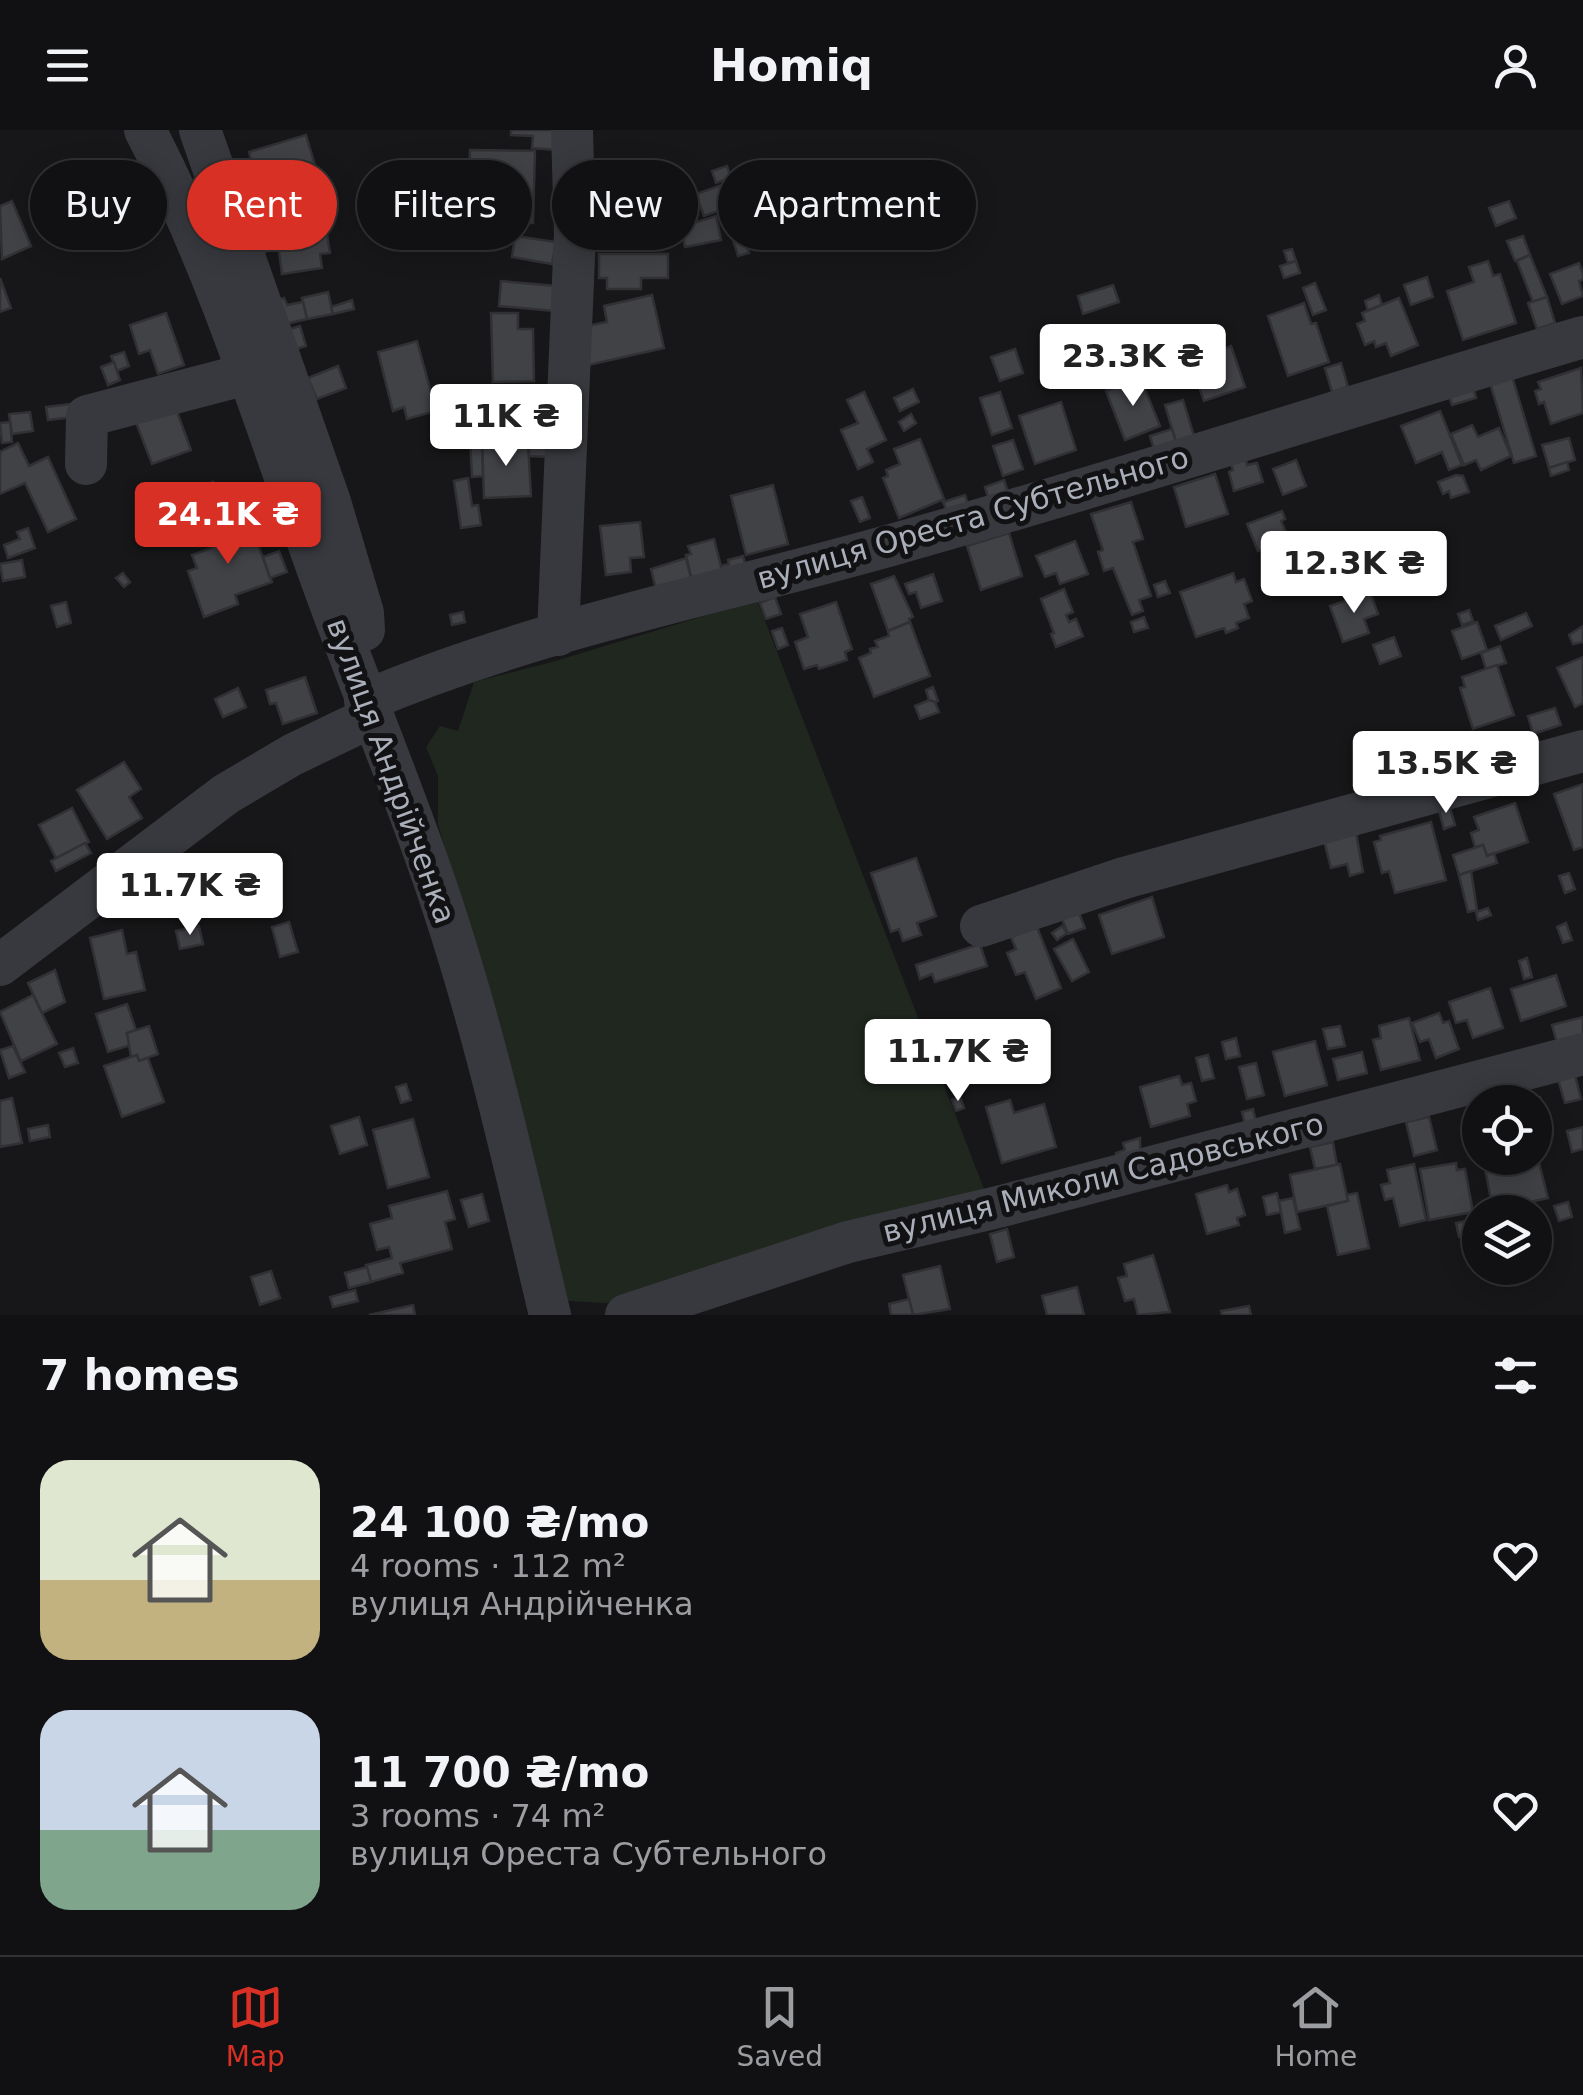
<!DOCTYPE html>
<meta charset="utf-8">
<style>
:root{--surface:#111113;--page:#1a1a1c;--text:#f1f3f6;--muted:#9c9da0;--line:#303133;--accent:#d93025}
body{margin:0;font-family:"DejaVu Sans",sans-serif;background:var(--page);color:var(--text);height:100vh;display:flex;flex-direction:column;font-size:38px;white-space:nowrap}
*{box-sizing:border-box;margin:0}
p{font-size:32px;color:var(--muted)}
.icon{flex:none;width:55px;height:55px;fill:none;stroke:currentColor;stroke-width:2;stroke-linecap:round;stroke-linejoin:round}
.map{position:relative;height:1185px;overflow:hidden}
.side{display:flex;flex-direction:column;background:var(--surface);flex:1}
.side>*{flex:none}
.banner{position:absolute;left:30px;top:30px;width:1000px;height:90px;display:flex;gap:20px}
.buttons{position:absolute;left:1462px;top:955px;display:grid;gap:20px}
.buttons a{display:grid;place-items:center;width:90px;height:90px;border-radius:50%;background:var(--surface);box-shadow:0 5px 25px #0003,0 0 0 2px var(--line);font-size:50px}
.price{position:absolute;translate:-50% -85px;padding:0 22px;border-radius:10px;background:#fff;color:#222;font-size:32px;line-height:65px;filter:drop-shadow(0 2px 5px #0008)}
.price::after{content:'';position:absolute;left:50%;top:60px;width:30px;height:22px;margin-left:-15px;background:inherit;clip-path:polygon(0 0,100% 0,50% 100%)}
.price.current{background:var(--accent);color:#fff}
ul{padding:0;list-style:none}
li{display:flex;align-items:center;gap:30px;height:250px;padding:0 40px}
li span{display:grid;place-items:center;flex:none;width:280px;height:200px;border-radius:30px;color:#555}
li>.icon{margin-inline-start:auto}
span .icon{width:120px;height:120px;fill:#fffc;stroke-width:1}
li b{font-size:42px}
h2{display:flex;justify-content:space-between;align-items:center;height:120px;padding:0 40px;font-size:42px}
.tag{padding:0 35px;border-radius:45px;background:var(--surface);box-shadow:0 5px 25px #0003,0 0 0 2px var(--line);font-size:35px;line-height:90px}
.tag.current{background:var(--accent);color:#fff}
header{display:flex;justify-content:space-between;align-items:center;height:130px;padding:0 40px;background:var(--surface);font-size:45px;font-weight:600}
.tabs{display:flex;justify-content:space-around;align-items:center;height:140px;border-top:2px solid var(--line);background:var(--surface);font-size:28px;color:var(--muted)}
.tabs a{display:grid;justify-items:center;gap:5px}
.tabs .current{color:var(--accent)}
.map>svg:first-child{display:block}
.green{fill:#1f271f}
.building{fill:#414246;stroke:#313135;stroke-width:2.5}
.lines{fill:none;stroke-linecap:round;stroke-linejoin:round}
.minor{stroke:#38393e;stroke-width:42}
.labels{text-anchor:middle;stroke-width:10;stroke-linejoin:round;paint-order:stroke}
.street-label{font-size:30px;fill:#a9aeb9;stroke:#121214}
</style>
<header><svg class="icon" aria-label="menu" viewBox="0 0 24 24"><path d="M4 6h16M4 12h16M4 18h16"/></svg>Homiq<svg class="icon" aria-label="person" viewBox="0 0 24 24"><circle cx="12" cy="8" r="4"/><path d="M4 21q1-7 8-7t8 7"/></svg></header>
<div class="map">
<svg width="1583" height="1185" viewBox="0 0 1583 1185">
<rect width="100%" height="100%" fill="#171719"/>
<polygon class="green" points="757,470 984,1059 606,1173 568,1171 513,960 438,694 438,646 426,617 440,596 458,601 474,552 552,532"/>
<g class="building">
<polygon points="511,0 558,0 557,20 532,18 533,6 511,5"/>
<polygon points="306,5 316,39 258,55 249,22"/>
<polygon points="470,20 535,21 533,93 490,92 491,61 469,61"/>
<polygon points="727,36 731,48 716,53 712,41"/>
<polygon points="602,39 624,41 623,49 662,52 660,82 648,81 647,102 619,100 621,80 600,78"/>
<polygon points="733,51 741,73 704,86 696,64"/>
<polygon points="112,68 126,102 85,119 71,84"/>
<polygon points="12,71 31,116 2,129 0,76"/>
<polygon points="1509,71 1516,88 1496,96 1489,78"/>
<polygon points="716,86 721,110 685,117 681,97"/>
<polygon points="265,90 274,119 258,124 249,95"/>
<polygon points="325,92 330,123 320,124 322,138 282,144 276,100"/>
<polygon points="742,103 749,123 738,126 732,106"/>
<polygon points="515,106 556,112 552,134 512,127"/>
<polygon points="1523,106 1530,125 1515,131 1507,111"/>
<polygon points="1292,119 1296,131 1288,133 1284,121"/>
<polygon points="599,124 668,124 668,148 641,148 641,159 607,159 607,148 599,148"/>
<polygon points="1530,125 1547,167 1533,172 1517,131"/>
<polygon points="1296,131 1300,143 1284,148 1280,136"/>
<polygon points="1488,131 1493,146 1500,144 1516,193 1463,210 1447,161 1474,152 1469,137"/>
<polygon points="1579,133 1583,144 1583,150 1579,151 1583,166 1562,174 1550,144"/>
<polygon points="1427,147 1433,167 1411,175 1404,155"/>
<polygon points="0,148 11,178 0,182"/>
<polygon points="501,151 556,156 554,181 499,176"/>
<polygon points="1315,153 1326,180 1313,185 1303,158"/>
<polygon points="1113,155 1119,172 1083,184 1078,166"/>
<polygon points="328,162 333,184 307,189 302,168"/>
<polygon points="652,165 664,218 584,236 587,196 607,192 604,176"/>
<polygon points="1379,165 1382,175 1368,181 1365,171"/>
<polygon points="1547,167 1555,193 1537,199 1528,173"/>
<polygon points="284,168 287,175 303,172 307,189 281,195 272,172"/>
<polygon points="1399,168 1418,215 1391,226 1386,213 1376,217 1374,211 1365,215 1357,194 1365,191 1362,183"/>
<polygon points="352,170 354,179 333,184 331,177"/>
<polygon points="1304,173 1311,194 1316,193 1329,232 1288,246 1268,186"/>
<polygon points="166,183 184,235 158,244 150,220 139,224 130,195"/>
<polygon points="491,183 518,183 518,199 533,199 534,251 493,252"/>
<polygon points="300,196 306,216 293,220 287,200"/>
<polygon points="417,211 436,281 407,289 404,277 393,281 378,222"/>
<polygon points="1231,216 1245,257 1204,271 1195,246 1187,249 1181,233"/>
<polygon points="1015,219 1023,243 1000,251 991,227"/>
<polygon points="1126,219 1136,244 1120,250 1110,225"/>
<polygon points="124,222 129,236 117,241 111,226"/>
<polygon points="1089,224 1098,250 1078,256 1070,230"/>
<polygon points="114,232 120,250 108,255 101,237"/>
<polygon points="1341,233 1348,257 1332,262 1325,238"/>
<polygon points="338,236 346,258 317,269 308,248"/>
<polygon points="1581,238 1583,283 1551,294 1544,272 1539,274 1535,261 1541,259 1538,252"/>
<polygon points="1512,246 1536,326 1514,333 1490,253"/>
<polygon points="1140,247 1160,296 1125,310 1106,261"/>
<polygon points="1472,253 1476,268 1452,275 1447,260"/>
<polygon points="913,259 919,272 900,281 894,268"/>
<polygon points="864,262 886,310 867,319 873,332 858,339 841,300 858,293 847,270"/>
<polygon points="1000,262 1012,298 992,305 980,268"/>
<polygon points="1183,270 1194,306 1176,312 1165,275"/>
<polygon points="1061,272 1076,320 1035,334 1019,286"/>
<polygon points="71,274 73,287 48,290 46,277"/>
<polygon points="176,279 191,320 152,334 132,282"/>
<polygon points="529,281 553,282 551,327 529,326"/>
<polygon points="1440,281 1462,335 1449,340 1442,322 1416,333 1401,296"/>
<polygon points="30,282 33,301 12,304 9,284"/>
<polygon points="911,284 916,293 904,301 899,292"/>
<polygon points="10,292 12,312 2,313 0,293"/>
<polygon points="1472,295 1478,307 1499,298 1511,326 1481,340 1476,330 1464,335 1451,304"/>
<polygon points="1172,299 1176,312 1154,319 1150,306"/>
<polygon points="482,306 483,346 472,347 470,307"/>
<polygon points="512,308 512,315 528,314 531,366 484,368 482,309"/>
<polygon points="1569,308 1575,330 1549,338 1542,315"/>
<polygon points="920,309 944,369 899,388 883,348 888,346 886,340 900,334 894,319"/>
<polygon points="1013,310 1023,339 1003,346 993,316"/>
<polygon points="18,313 29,336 48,327 76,389 48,402 25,353 0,364 0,322"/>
<polygon points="1245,327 1247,335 1257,333 1263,352 1234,361 1229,342 1233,340 1230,332"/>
<polygon points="1296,330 1306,356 1283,365 1273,339"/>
<polygon points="1567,332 1569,340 1551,346 1549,338"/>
<polygon points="1215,344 1228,384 1186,397 1174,357"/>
<polygon points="1456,345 1463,346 1469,362 1451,368 1449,361 1443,364 1438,352"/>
<polygon points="468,348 472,376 478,375 481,395 461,398 454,351"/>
<polygon points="1004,350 1008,362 988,368 985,357"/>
<polygon points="213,352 216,363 182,375 179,364"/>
<polygon points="773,355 788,414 746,425 731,366"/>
<polygon points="965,365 968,375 947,381 943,372"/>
<polygon points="862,367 870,388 860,392 851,371"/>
<polygon points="1131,372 1143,409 1133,412 1151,466 1139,470 1143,481 1132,485 1113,438 1104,441 1098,422 1103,420 1091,384"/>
<polygon points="1282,381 1285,389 1281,391 1291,413 1272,421 1269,416 1258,421 1247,394"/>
<polygon points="233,390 236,398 250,393 272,452 235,465 238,474 204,487 188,441 197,438 192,425 212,418 205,400"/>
<polygon points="640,392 644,427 630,428 631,442 606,445 600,396"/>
<polygon points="28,398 35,418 8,428 4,415 20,409 17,402"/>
<polygon points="1009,403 1022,446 981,460 967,416"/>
<polygon points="714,409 724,448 693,456 686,425 691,424 688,416"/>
<polygon points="1075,411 1088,444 1060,454 1056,443 1045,447 1036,426"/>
<polygon points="279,421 287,442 270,448 263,427"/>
<polygon points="743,426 747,442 724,448 721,436 729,434 728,430"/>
<polygon points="1400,426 1403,440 1395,441 1392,427"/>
<polygon points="686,428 693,456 656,459 651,439"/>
<polygon points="22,430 25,447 3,451 0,434"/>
<polygon points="123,443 130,452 124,457 116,448"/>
<polygon points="1233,443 1236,452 1244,449 1252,471 1244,474 1249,488 1236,493 1238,498 1226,503 1224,498 1196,507 1180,462"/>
<polygon points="933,444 942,471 921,478 916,462 909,464 905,454"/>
<polygon points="894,446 913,487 909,489 910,492 888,501 871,454"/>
<polygon points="1165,451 1170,463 1158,467 1154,455"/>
<polygon points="1064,459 1073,482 1066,485 1069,492 1076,489 1083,506 1056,517 1051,504 1054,503 1041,469"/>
<polygon points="1370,462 1378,484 1364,489 1369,503 1343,512 1330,476"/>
<polygon points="775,467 781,484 766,489 760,473"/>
<polygon points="66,472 71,493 57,497 51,476"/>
<polygon points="836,472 852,519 845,522 847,530 819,539 817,535 804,539 795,512 808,507 800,484"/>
<polygon points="1469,480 1473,491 1462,495 1458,484"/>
<polygon points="463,482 465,492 452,495 450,485"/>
<polygon points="1526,483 1532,496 1501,510 1495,496"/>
<polygon points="1144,487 1148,498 1134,502 1131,492"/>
<polygon points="910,492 930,546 874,567 859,528 871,523 870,519 878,517 875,511 889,506 888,501"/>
<polygon points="1477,492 1487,520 1462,529 1452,501"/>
<polygon points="1583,496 1583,512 1573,514 1569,505"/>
<polygon points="782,498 788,515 778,519 772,501"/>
<polygon points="1394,507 1401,526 1380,534 1373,515"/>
<polygon points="1500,516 1506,533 1486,539 1481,523"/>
<polygon points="1583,527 1583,573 1575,577 1557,538"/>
<polygon points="1497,535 1514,585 1473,599 1460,558 1465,557 1462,547"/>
<polygon points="305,547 317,583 283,594 276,573 270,574 266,560"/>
<polygon points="933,557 938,571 935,572 929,570 926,560"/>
<polygon points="238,558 246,577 223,587 215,569"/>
<polygon points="929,570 935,572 939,582 920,589 915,576"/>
<polygon points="1555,578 1561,595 1533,604 1528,586"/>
<polygon points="124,632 141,659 129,667 142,688 107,709 77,660"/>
<polygon points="1583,654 1583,717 1574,720 1554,664"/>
<polygon points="1515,673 1528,712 1487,726 1483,715 1475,717 1471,703 1479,700 1474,687"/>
<polygon points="1449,674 1455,695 1444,699 1438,677"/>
<polygon points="72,678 89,712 56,728 39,695"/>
<polygon points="1431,692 1446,750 1395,763 1389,741 1382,743 1374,712 1381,710 1380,706"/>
<polygon points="1356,703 1363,742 1350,746 1347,734 1331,738 1324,711"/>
<polygon points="85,713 91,723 56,741 51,731"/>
<polygon points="1483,715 1487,726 1494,723 1497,733 1459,745 1453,725"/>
<polygon points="916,728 936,786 917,793 921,805 903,811 899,799 891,802 871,743"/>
<polygon points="1471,741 1477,780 1468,782 1459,745"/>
<polygon points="1569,743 1575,759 1565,763 1559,746"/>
<polygon points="1152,767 1164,807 1112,824 1099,785"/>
<polygon points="1488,778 1491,785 1478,790 1476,782"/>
<polygon points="1079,783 1085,798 1068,804 1062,789"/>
<polygon points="289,792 298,822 280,827 272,797"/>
<polygon points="1566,793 1572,810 1563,813 1557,797"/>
<polygon points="199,796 203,814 180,819 176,801"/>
<polygon points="1062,796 1067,803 1057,810 1052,803"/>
<polygon points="1037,797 1061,858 1036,869 1025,842 1016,845 1007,823 1016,819 1011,807"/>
<polygon points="122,800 127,824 136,822 145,860 104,869 90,808"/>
<polygon points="1073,809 1089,842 1072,851 1054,819"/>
<polygon points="980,814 987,836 935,852 932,844 920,849 916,835"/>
<polygon points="1527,828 1532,847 1524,849 1519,831"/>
<polygon points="55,840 65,872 42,883 28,853"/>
<polygon points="1556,845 1566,876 1521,891 1511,859"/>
<polygon points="1490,858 1503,898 1473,908 1467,890 1456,893 1449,872"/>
<polygon points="33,865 57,914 21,931 0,882"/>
<polygon points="127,874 136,900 127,903 131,915 108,922 96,884"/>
<polygon points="1439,883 1443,893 1449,891 1459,919 1436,928 1429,909 1420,912 1412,893"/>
<polygon points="1583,887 1583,911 1558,917 1552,895"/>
<polygon points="1409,888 1420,930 1381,940 1373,910 1381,908 1379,896"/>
<polygon points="149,896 158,924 139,931 137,925 131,927 127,903"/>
<polygon points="1340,896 1345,916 1328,919 1323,899"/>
<polygon points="1236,908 1240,926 1226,929 1222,912"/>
<polygon points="1315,911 1327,955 1285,966 1273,922"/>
<polygon points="13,916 25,942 9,948 0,920"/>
<polygon points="73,918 78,933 65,937 59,923"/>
<polygon points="1362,922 1367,943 1338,950 1333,929"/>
<polygon points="137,925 139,931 148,928 164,972 122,987 104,936"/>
<polygon points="1208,925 1214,948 1202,951 1196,928"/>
<polygon points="1256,933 1264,965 1247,969 1239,937"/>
<polygon points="1575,945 1581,969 1565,973 1558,949"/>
<polygon points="1179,946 1182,955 1191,953 1196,971 1187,974 1190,986 1151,997 1140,957"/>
<polygon points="406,954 411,970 401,973 396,957"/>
<polygon points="960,967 964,978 956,981 952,970"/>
<polygon points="1540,967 1551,1003 1535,1008 1535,972 1523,972"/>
<polygon points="12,968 22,1013 0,1017 0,971"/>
<polygon points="1010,970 1014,983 1044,974 1056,1017 1002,1033 986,977"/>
<polygon points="1253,979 1257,997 1246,999 1242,982"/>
<polygon points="359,987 367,1015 340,1024 331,996"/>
<polygon points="1429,987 1437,1020 1414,1026 1406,992"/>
<polygon points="413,989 429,1047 388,1058 373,1000"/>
<polygon points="48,995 50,1007 30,1011 28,999"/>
<polygon points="1583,997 1583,1019 1572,1022 1567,1001"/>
<polygon points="1140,1008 1140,1026 1119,1033 1116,1023 1125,1020 1123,1013"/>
<polygon points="1333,1012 1337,1035 1315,1039 1310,1017"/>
<polygon points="1535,1017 1548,1068 1493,1080 1483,1028 1535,1028"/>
<polygon points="1456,1033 1457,1040 1465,1039 1473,1082 1429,1090 1420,1039"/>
<polygon points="1340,1034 1348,1071 1297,1082 1290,1045"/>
<polygon points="1414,1034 1426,1090 1400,1096 1393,1068 1385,1070 1381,1055 1390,1053 1387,1040"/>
<polygon points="1227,1055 1229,1062 1237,1059 1245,1085 1237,1088 1239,1095 1207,1104 1196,1064"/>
<polygon points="447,1061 455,1089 445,1092 452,1119 400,1133 403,1143 371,1152 366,1135 392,1128 389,1117 377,1120 370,1094 392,1088 389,1076"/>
<polygon points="1277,1063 1281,1082 1267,1085 1263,1067"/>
<polygon points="1357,1063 1369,1118 1338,1125 1327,1076 1348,1071 1347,1065"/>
<polygon points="482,1064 489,1091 469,1097 461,1070"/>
<polygon points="1293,1068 1300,1099 1285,1103 1279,1071"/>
<polygon points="1568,1072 1572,1087 1559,1091 1554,1076"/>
<polygon points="1471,1090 1473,1105 1459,1107 1456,1093"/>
<polygon points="1007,1099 1014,1127 997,1132 990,1104"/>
<polygon points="1153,1125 1170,1182 1138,1185 1134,1169 1125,1171 1118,1148 1127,1146 1124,1134"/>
<polygon points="940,1136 950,1179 913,1185 903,1145"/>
<polygon points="367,1137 371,1152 349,1158 345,1143"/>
<polygon points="271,1141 280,1168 260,1175 251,1147"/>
<polygon points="1077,1157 1084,1185 1047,1185 1042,1166"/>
<polygon points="355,1160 358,1171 333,1177 330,1167"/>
<polygon points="909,1169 913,1185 891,1185 889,1174"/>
<polygon points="413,1175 415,1185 369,1185"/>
<polygon points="1249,1176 1251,1185 1222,1185 1221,1181"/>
</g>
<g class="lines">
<g class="minor">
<path d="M145,0C216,136 262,285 314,429C350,531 392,631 428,733C480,879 514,1034 550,1185"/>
<polyline points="200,0 330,372 363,483 364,500"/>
<polyline points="86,334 87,286 247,244"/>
<polyline points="558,505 575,104 572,0"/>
<path d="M365,571C537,498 723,463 902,412C1130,348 1356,274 1583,207"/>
<polyline points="981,796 1124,748 1583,621"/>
<polyline points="0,835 226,664 292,625 371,587"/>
<polyline points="626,1185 848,1112 1002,1076 1583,924"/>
</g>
</g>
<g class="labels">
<g class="street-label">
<text transform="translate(973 388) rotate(-16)" y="10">вулиця Ореста Субтельного</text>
<text transform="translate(391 641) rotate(70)" y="10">вулиця Андрійченка</text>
<text transform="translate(1103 1048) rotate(-14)" y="10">вулиця Миколи Садовського</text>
</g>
</g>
</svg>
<div class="buttons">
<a><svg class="icon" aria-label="locate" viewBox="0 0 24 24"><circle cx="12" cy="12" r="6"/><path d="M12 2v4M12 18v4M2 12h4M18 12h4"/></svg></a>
<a><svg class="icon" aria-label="layers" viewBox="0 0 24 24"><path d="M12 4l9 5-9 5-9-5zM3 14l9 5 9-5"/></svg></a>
</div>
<b class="price" style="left:1133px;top:279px">23.3K ₴</b>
<b class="price" style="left:506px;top:339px">11K ₴</b>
<b class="price current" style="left:228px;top:437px">24.1K ₴</b>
<b class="price" style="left:1354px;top:486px">12.3K ₴</b>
<b class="price" style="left:1446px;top:686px">13.5K ₴</b>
<b class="price" style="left:190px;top:808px">11.7K ₴</b>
<b class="price" style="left:958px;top:974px">11.7K ₴</b>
<div class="banner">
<a class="tag">Buy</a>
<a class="tag current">Rent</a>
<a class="tag">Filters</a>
<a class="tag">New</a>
<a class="tag">Apartment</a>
</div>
</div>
<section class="side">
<h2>7 homes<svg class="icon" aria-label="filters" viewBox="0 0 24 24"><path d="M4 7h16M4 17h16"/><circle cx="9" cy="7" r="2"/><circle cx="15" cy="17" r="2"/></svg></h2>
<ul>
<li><span style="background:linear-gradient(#dfe7d0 60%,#c2b280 0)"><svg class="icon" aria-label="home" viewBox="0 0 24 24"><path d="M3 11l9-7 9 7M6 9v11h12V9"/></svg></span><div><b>24 100 ₴/mo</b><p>4 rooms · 112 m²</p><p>вулиця Андрійченка</p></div><svg class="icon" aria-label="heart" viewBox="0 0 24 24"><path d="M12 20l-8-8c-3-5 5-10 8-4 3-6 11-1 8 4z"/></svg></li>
<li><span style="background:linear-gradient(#c9d6e8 60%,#7fa58c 0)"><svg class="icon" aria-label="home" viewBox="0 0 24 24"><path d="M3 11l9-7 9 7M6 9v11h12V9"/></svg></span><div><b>11 700 ₴/mo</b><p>3 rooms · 74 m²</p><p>вулиця Ореста Субтельного</p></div><svg class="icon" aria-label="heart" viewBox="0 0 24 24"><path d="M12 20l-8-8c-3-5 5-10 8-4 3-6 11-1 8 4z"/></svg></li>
</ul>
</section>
<nav class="tabs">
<a class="current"><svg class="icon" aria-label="map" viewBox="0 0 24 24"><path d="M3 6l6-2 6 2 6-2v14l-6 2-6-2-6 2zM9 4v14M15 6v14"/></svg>Map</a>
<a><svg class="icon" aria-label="saved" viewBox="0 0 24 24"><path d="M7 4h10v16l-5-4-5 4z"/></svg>Saved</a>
<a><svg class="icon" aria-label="home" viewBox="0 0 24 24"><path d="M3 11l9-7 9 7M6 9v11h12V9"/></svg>Home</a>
</nav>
